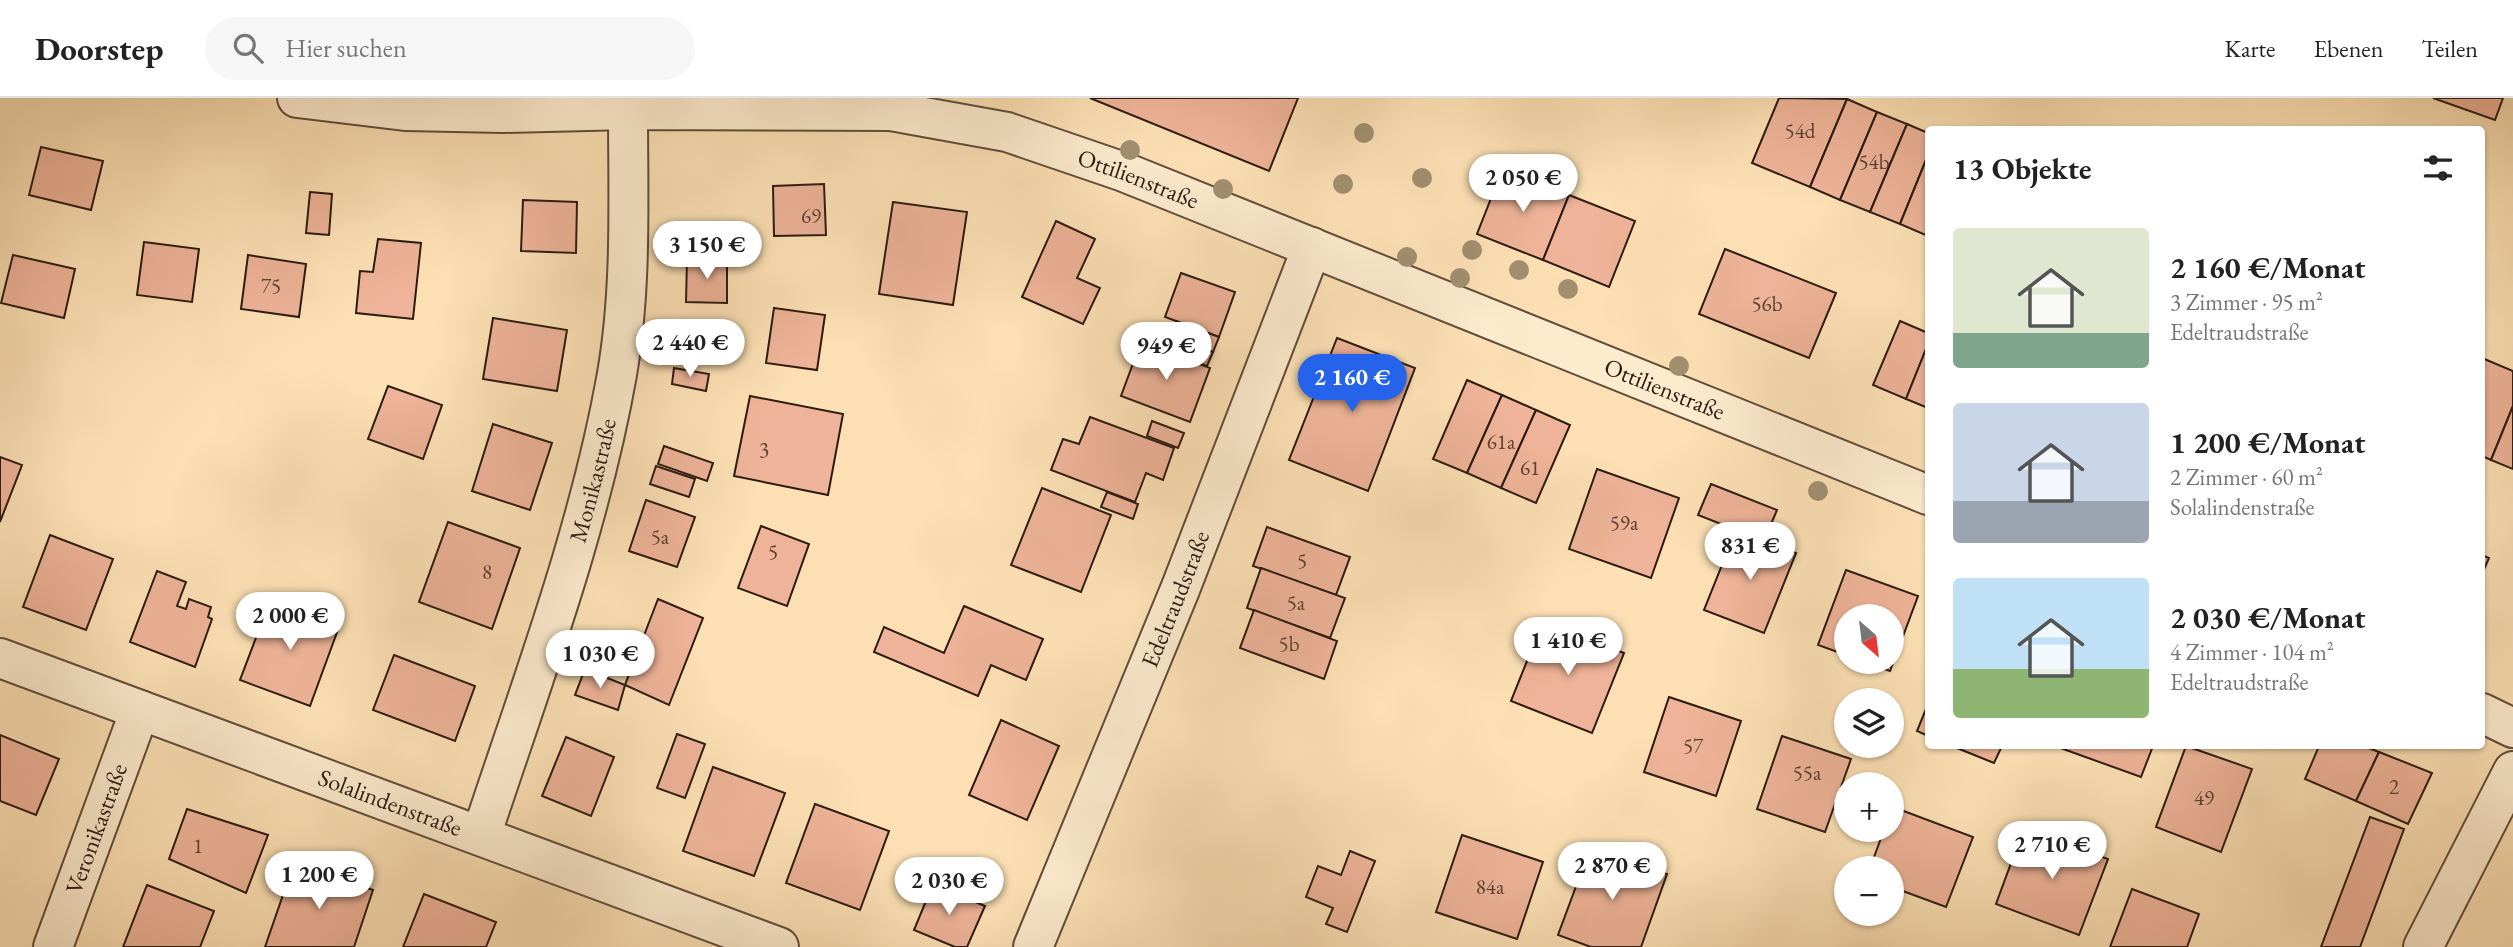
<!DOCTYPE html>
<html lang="de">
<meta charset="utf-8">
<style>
:root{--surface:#fff;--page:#f6f6f6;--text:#222;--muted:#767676;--line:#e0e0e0;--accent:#2563eb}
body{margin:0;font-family:"EB Garamond",serif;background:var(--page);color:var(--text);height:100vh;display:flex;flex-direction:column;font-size:26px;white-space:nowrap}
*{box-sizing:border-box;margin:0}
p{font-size:23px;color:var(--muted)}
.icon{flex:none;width:38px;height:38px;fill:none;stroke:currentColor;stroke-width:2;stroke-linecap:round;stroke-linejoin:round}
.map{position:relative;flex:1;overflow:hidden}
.panel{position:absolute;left:1925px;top:28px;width:560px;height:623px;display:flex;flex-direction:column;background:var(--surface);border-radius:7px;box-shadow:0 2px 5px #0004}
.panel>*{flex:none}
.needle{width:46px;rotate:152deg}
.fabs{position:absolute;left:1834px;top:506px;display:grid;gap:14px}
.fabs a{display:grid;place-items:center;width:70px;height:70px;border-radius:50%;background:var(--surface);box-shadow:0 2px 5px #0004;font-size:35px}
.price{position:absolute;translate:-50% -60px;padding:0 16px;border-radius:24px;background:#fff;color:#222;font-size:23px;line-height:46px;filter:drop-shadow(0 2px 4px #0008)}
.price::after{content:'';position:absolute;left:50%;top:42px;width:21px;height:16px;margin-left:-10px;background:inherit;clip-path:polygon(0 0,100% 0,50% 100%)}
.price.active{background:var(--accent);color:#fff}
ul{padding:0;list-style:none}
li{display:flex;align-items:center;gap:21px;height:175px;padding:0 28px}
li span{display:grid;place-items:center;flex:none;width:196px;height:140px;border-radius:7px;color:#555}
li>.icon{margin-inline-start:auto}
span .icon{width:84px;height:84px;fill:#fffc;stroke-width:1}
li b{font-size:30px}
h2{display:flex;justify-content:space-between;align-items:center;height:84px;padding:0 28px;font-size:30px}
header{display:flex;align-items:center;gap:42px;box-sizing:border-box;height:98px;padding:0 35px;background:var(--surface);border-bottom:2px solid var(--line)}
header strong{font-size:33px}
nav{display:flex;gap:38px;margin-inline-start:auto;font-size:24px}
.search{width:490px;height:63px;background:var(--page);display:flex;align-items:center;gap:18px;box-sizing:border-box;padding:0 24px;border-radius:38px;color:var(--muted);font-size:26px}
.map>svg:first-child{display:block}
.building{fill:#eeb398;stroke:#2c1b12;stroke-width:2}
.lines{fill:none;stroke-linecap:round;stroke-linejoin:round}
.minor-casing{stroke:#604c3a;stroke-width:42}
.minor{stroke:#fdebce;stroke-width:38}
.tree{fill:#a18f70}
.labels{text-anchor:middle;stroke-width:5;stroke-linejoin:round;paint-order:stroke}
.number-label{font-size:21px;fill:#5c4134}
.street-label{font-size:24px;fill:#2c1b12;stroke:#fdebce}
</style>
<header>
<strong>Doorstep</strong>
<div class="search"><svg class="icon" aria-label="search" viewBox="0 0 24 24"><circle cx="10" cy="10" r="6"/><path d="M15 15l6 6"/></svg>Hier suchen</div>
<nav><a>Karte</a><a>Ebenen</a><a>Teilen</a></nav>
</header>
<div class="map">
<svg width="2513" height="849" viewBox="0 0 2513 849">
<rect width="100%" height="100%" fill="#fce0b4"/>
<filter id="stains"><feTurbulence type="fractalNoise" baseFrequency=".00286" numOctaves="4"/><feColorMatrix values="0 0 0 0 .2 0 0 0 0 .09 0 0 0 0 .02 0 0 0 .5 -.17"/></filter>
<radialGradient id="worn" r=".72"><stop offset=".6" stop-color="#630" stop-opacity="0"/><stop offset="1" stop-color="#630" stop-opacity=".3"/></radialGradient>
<g class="building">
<polygon points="1090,0 1298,0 1269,73"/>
<polygon points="1779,0 1847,1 1810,89 1752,65"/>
<polygon points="2433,0 2503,0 2495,22"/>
<polygon points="1847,1 1877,14 1840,102 1810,89"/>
<polygon points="1877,14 1907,26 1870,114 1840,102"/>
<polygon points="1907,26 1928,35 1928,57 1900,126 1870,114"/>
<polygon points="41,49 103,63 91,112 29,97"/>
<polygon points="1928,57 1928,138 1900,126"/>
<polygon points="1503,70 1569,97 1543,162 1477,136"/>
<polygon points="824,86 826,137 774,138 773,88"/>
<polygon points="310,94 332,96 329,137 306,135"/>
<polygon points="1569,97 1635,123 1609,189 1543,162"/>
<polygon points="523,102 577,104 576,155 521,153"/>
<polygon points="893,104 967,114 953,207 879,196"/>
<polygon points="1056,123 1095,141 1077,180 1100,190 1083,226 1022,199"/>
<polygon points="378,141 421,145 413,221 356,215 360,173 373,174"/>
<polygon points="144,144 199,151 192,204 137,197"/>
<polygon points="1725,151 1836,195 1809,260 1699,216"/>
<polygon points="13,157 75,171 64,220 1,205"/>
<polygon points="248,157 306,166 299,219 241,211"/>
<polygon points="687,161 727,162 727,205 686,204"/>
<polygon points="1181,175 1235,194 1219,239 1165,219"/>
<polygon points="774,210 825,217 817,272 766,265"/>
<polygon points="493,220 567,232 557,293 483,281"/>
<polygon points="1176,223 1219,239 1213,254 1171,239"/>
<polygon points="1900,223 1928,235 1928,246 1906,301 1873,287"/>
<polygon points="1174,239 1213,254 1207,268 1168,254"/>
<polygon points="1337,240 1415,270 1368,393 1289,362"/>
<polygon points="1141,244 1210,270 1190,324 1121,298"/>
<polygon points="1928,246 1928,310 1906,301"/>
<polygon points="2482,260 2513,273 2513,308 2491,362 2482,358"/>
<polygon points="674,270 709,276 706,293 672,286"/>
<polygon points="1467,282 1502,297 1467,375 1433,361"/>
<polygon points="388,288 442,307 423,361 368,341"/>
<polygon points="1502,297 1536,312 1501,390 1467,375"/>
<polygon points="750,298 843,316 828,397 734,378"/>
<polygon points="2513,308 2513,371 2491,362"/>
<polygon points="1536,312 1570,327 1536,405 1501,390"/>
<polygon points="1090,319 1174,350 1163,382 1146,375 1135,404 1051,372 1063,341 1079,346"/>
<polygon points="1152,323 1184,335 1178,350 1147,338"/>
<polygon points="493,326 552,345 530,412 472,393"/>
<polygon points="664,348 713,365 707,383 658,366"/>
<polygon points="0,359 22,367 0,424"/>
<polygon points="656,368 695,381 689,399 650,386"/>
<polygon points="1597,371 1679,400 1651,480 1569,451"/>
<polygon points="1711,386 1777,412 1764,443 1698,417"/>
<polygon points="1042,390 1111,417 1081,494 1011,467"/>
<polygon points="1107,394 1138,406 1133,421 1101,409"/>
<polygon points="646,402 695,419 677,469 629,453"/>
<polygon points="448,424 520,450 492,531 419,504"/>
<polygon points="761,428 809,446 787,508 738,490"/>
<polygon points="1267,429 1350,459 1336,497 1253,468"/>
<polygon points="1736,432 1796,455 1764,535 1704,512"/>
<polygon points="50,437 113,461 86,532 23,509"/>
<polygon points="2482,457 2489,460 2482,476"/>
<polygon points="1261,470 1345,500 1330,540 1247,510"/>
<polygon points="1846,472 1918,498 1890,573 1864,564 1892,564 1892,518 1846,518 1846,557 1818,547"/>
<polygon points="157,473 186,484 177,508 186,511 189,501 211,509 208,519 212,521 195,569 130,544"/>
<polygon points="271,500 340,526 310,608 240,582"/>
<polygon points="658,501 703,520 669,607 625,587"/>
<polygon points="964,508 1043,541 1026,582 991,567 978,598 874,554 884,529 944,555"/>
<polygon points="1254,512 1337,543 1324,581 1240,550"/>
<polygon points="1543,523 1624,555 1592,635 1511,603"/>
<polygon points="394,557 475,588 455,643 373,612"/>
<polygon points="585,571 625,587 618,612 575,597"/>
<polygon points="1669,599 1741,623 1716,698 1644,674"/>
<polygon points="1928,606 1928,638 1917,633"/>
<polygon points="1001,622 1059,648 1027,722 969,697"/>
<polygon points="677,636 705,646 685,700 657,690"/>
<polygon points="0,637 59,661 36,717 0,703"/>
<polygon points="1782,638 1851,661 1825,734 1757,711"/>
<polygon points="566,639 614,659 591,718 542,698"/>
<polygon points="1952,648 2002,648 1994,665"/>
<polygon points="2055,648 2153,648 2141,679"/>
<polygon points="2186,648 2252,671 2221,754 2156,729"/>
<polygon points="2319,648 2364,648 2379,654 2356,703 2305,681"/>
<polygon points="2379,654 2432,675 2408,726 2356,703"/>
<polygon points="713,669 785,695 754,778 683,753"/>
<polygon points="815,706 889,733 860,812 786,785"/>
<polygon points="1893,709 1973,739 1946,809 1892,789 1892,770 1870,770 1884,732 1892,732"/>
<polygon points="187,711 268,737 246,795 169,761"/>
<polygon points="2370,719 2404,731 2360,849 2321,849"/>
<polygon points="2024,730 2108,761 2079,837 1996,806"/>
<polygon points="1462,737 1543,764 1517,841 1436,814"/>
<polygon points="1591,748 1667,776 1641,849 1591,849 1558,837"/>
<polygon points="1350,753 1375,763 1347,834 1326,826 1333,810 1306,799 1318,768 1341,777"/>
<polygon points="294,765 373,792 354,849 265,849"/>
<polygon points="933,786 985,808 967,849 955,849 914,832"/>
<polygon points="147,787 214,813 200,849 123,849"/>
<polygon points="2132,791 2199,816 2187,849 2110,849"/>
<polygon points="424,796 496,824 486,849 403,849"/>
</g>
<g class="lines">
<defs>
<g id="minor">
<path id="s1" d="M297,0L405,13L503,15L628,12L891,13L1007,34L1124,74L1928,397"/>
<path id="s2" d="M0,560L779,849"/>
<polyline points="2482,615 2513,630"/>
<path id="s3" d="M481,738C531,586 589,434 617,276C632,189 628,100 628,12"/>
<path id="s4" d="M53,849L140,612"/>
<path id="s5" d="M1033,849L1181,489L1312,149"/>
<polyline points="2423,849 2513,673"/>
</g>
</defs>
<use href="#minor" class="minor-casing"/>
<use href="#minor" class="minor"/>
</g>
<g class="tree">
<circle cx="1364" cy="35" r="10"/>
<circle cx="1130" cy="52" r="10"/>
<circle cx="1422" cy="80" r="10"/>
<circle cx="1343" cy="86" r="10"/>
<circle cx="1223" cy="91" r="10"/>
<circle cx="1472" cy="152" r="10"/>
<circle cx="1407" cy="159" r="10"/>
<circle cx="1519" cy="172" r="10"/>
<circle cx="1460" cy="180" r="10"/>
<circle cx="1568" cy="191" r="10"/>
<circle cx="1679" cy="268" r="10"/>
<circle cx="1818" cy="393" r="10"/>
</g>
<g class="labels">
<g class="number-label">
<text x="1800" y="40">54d</text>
<text x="1874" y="71">54b</text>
<text x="811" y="125">69</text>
<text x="271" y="195">75</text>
<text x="1767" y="213">56b</text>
<text x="1501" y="351">61a</text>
<text x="764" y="359">3</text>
<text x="1530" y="377">61</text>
<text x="1624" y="432">59a</text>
<text x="660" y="446">5a</text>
<text x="773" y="461">5</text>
<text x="1302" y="470">5</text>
<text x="487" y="481">8</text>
<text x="1296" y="512">5a</text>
<text x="1289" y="553">5b</text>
<text x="1693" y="655">57</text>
<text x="1807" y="682">55a</text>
<text x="2394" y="696">2</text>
<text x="2204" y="707">49</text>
<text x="198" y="755">1</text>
<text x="1490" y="796">84a</text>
</g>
<g class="street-label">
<text dy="8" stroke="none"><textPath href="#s1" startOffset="852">Ottilienstraße</textPath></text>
<text dy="8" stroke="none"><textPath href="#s1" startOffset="1419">Ottilienstraße</textPath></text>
<text dy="8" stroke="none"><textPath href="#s3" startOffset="373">Monikastraße</textPath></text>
<text dy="8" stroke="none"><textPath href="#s5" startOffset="376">Edeltraudstraße</textPath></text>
<text dy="8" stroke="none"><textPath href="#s2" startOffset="416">Solalindenstraße</textPath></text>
<text dy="8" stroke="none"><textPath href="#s4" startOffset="126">Veronikastraße</textPath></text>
</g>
</g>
<rect width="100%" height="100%" filter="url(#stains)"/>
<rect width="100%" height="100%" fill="url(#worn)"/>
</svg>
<div class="fabs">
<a><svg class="needle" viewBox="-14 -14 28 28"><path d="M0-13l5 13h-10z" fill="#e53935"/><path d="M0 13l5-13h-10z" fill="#767676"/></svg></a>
<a><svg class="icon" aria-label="layers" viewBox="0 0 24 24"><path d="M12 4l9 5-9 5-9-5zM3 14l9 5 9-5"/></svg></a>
<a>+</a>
<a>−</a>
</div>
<b class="price" style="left:1523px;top:116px">2 050 €</b>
<b class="price" style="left:707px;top:183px">3 150 €</b>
<b class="price" style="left:690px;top:281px">2 440 €</b>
<b class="price" style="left:1166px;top:284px">949 €</b>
<b class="price active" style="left:1352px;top:316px">2 160 €</b>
<b class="price" style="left:1750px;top:484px">831 €</b>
<b class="price" style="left:290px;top:554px">2 000 €</b>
<b class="price" style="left:1568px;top:579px">1 410 €</b>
<b class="price" style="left:600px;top:592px">1 030 €</b>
<b class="price" style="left:2052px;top:783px">2 710 €</b>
<b class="price" style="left:1612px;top:804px">2 870 €</b>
<b class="price" style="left:319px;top:813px">1 200 €</b>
<b class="price" style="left:949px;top:819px">2 030 €</b>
<section class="panel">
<h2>13 Objekte<svg class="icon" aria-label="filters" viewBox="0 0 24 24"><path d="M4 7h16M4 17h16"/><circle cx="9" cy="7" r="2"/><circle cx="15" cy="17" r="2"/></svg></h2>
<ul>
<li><span style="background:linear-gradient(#dfe7d0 75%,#7fa58c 0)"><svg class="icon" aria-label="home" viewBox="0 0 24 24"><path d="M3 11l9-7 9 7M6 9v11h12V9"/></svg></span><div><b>2 160 €/Monat</b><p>3 Zimmer · 95 m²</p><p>Edeltraudstraße</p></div></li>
<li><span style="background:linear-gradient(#c9d6e8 70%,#9aa5b1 0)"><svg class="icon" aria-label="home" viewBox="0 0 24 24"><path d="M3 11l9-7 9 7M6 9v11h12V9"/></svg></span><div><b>1 200 €/Monat</b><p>2 Zimmer · 60 m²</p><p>Solalindenstraße</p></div></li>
<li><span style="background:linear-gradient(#bfe0f5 65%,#8fb573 0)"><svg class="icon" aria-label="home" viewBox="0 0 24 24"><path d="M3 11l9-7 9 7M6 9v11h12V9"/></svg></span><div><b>2 030 €/Monat</b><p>4 Zimmer · 104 m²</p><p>Edeltraudstraße</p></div></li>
</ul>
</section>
</div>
